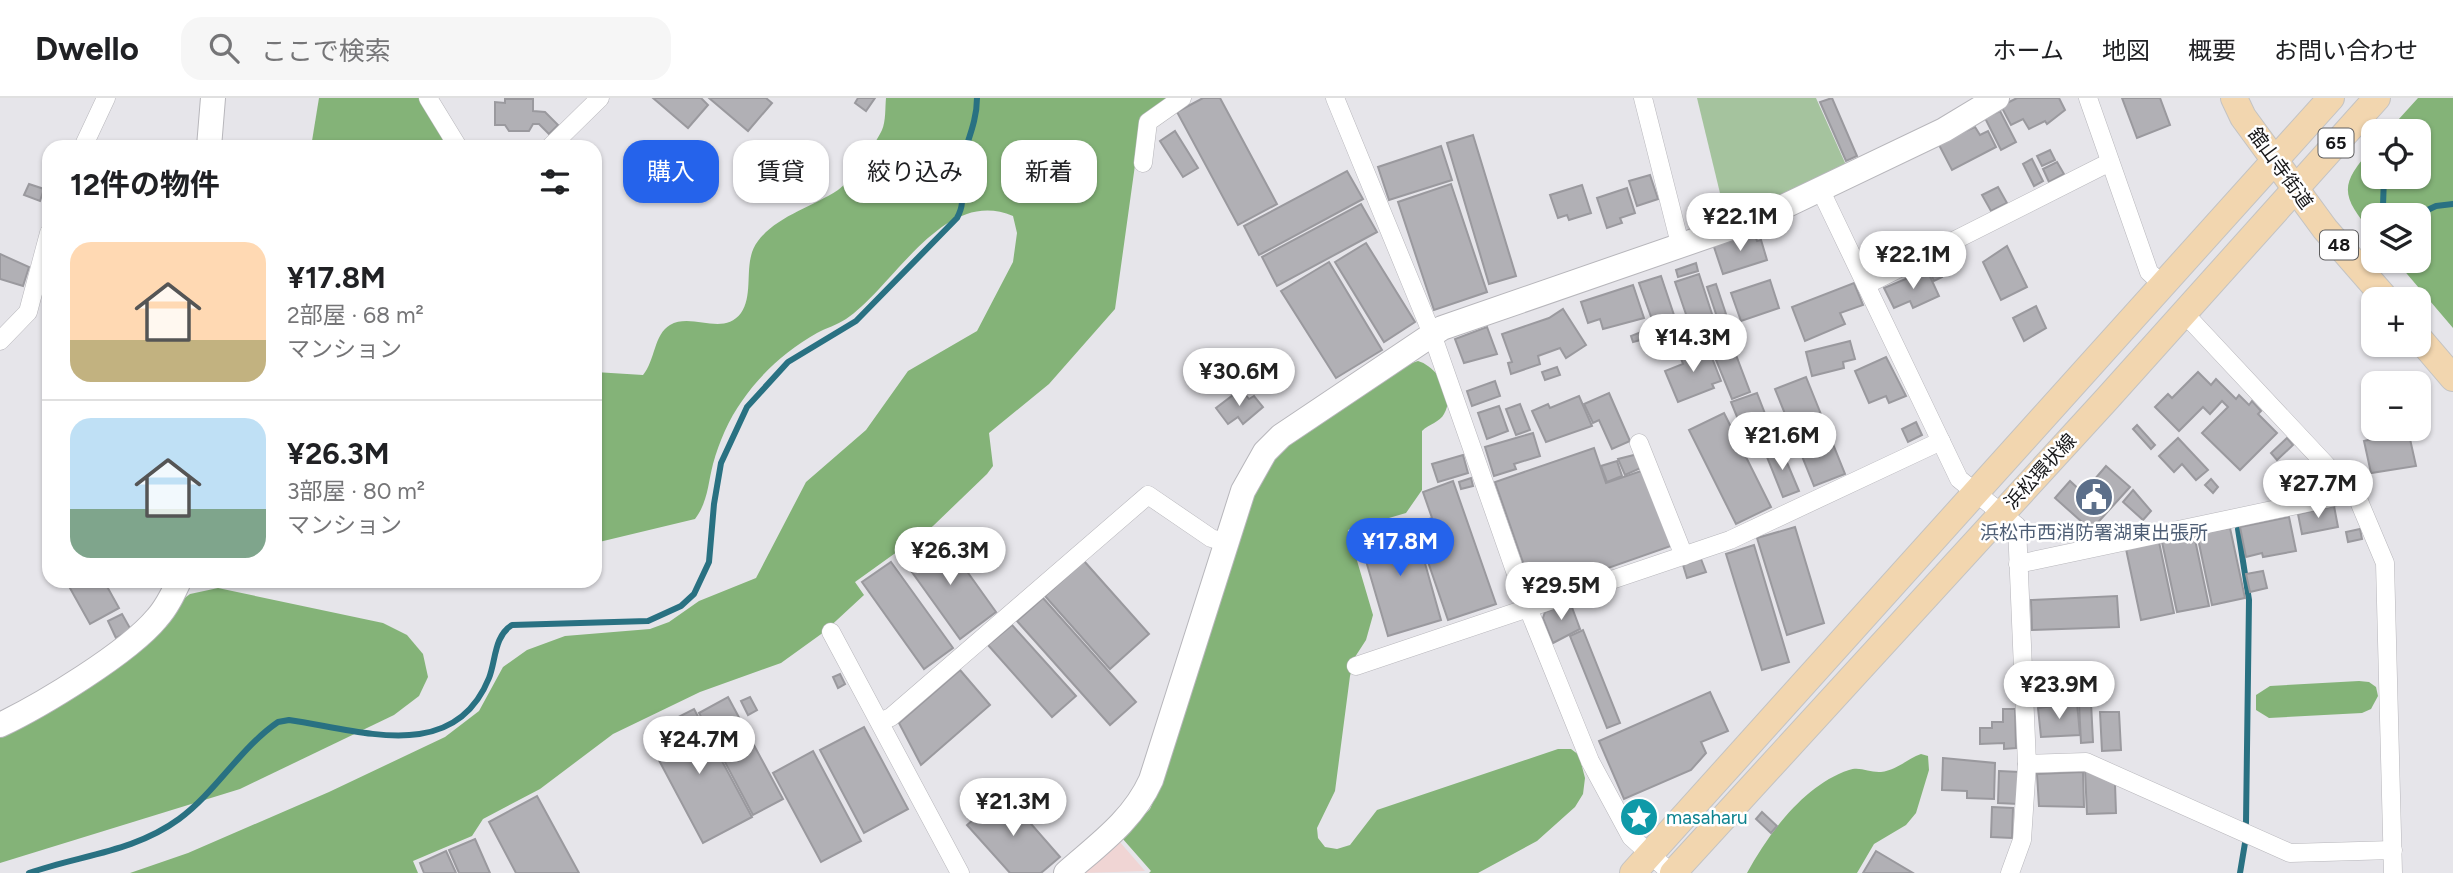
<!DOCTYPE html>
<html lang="ja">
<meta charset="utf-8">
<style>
:root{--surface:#fff;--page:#f6f6f6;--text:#202124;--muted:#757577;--line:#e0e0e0;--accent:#2563eb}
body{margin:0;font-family:Figtree,"Noto Sans JP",sans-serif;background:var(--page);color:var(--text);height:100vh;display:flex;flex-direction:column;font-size:26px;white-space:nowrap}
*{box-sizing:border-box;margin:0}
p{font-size:23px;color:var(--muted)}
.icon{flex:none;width:38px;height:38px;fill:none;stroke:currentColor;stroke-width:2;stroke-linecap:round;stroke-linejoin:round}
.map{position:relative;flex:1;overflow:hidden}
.side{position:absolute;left:42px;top:42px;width:560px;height:448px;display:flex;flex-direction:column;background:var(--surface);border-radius:21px;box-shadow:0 2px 5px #0004}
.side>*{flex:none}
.hud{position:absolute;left:623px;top:42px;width:665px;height:63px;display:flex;gap:14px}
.buttons{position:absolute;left:2361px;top:21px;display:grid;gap:14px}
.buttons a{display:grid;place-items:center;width:70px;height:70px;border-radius:14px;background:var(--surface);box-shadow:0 2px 5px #0004;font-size:35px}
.price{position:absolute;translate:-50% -60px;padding:0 16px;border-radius:24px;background:#fff;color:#222;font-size:23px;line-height:46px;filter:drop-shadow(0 2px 4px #0008)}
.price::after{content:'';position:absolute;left:50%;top:42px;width:21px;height:16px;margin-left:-10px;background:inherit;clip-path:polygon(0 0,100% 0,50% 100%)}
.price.active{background:var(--accent);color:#fff}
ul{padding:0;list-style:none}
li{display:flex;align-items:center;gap:21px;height:175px;padding:0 28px}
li+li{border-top:2px solid var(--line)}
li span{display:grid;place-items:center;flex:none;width:196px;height:140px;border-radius:21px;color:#555}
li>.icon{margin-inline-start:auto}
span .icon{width:84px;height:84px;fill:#fffc;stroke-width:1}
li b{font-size:30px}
h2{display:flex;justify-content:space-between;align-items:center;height:84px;padding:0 28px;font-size:30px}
.tag{padding:0 24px;border-radius:21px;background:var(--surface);box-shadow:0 2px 5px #0004;font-size:24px;line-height:63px}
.tag.active{background:var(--accent);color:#fff}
header{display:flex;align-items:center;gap:42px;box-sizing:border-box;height:98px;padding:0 35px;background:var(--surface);border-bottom:2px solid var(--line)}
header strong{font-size:33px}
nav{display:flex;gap:38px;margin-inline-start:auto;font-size:24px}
.search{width:490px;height:63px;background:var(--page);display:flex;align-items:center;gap:18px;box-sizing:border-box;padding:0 24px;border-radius:21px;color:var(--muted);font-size:26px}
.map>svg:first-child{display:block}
.industrial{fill:#f0d5d4}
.green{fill:#a5c39e}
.forest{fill:#84b378}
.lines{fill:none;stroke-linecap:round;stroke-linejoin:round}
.stream{stroke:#297182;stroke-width:6}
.building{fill:#b1b0b5;stroke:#9a999e;stroke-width:2}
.street-casing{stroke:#b7b6bb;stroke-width:19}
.secondary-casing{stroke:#b7b6bb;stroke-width:26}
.primary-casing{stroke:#c3c3c3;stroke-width:28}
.street{stroke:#fff;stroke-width:18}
.secondary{stroke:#fff;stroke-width:24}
.primary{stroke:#f2d6af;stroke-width:26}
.labels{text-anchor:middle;stroke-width:5;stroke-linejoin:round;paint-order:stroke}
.shield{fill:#fff;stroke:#5d5d5e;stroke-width:2}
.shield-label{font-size:18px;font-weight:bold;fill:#171719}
.street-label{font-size:19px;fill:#171719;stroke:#fff}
.service-label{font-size:19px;fill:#4e5e75;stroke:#fff}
.culture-label{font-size:19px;fill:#0d838f;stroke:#fff;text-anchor:start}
</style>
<header>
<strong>Dwello</strong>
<div class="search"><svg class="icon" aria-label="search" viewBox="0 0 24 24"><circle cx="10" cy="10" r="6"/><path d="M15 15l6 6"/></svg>ここで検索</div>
<nav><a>ホーム</a><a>地図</a><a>概要</a><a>お問い合わせ</a></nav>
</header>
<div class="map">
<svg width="2453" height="775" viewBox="0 0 2453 775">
<rect width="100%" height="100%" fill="#e6e5ea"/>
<polygon class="industrial" points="1119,743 1145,773 1083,775"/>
<polygon class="green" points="1697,0 1816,0 1846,67 1756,110 1726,120"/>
<g class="forest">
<polygon points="319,0 420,0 451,49 311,49"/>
<path d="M886,0H1167L1140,31L1115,211L1049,286L989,335L993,368L987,376L933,428L855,484L864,497L824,534L781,565L700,594L613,636L540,691L483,721L472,738L413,763L418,775H130L188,755L329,694L445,639L479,613L503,569L527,552L565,538L650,531L669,524L699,503L756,480L806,384L866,332L908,273L977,233L1013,164L1017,135L1013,118C943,88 894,189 846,221C837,227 826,230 817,235C787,252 761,275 742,303C729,321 719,344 713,366C708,385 708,404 695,421L595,445V274L643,277C655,263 654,236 670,227C692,214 723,239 741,215C755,195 742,163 758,143C777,118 812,109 838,92C849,85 876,45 882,32C886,23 885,10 886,0Z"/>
<path d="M2418,0H2453V230L2396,163H2418V117H2373V136C2340,97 2339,87 2373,49V79H2418V33H2388Z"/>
<path d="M1418,263C1436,268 1456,296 1444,316C1440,324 1429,326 1422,333V392L1406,415L1348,432L1373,517L1366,542L1355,559L1350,578L1335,693L1317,730L1318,740L1325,749L1337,751L1350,747L1377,712L1558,651H1571L1579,657L1585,680L1583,696L1575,709L1537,743L1478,775H1149L1151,773L1122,740L1150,711L1161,686L1253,397L1274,361L1288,346L1406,267Z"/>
<polygon points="218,490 383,525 407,537 423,556 428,579 419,598 394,617 240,691 0,765 0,639 190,496"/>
<polygon points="2359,583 2369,584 2376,589 2378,598 2371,611 2362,615 2269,620 2256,612 2256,597 2270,588"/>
<path d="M1921,656L1928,658L1929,672L1916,715L1906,727L1874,746L1857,775H1747C1769,735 1804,687 1849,672C1860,668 1870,675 1881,674C1897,672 1907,661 1921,656Z"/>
</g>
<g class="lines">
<g class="stream">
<polyline points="2384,79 2383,108 2391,117"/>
<polyline points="2417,117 2436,108 2453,106"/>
<polyline points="2238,431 2249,502 2246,725"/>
<path d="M29,775C80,757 134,754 179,721C216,694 240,650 278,624L289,622C360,632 454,667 489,580C496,562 494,538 512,527L648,523L681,508L694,496L709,464L714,406L721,365L747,309L788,264L856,223L957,120C968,99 957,96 959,77C963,50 977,28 977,0"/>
<polyline points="2240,775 2245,745"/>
</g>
</g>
<g class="building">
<polygon points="653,0 701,0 708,7 688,30"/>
<polygon points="709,0 766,0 772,5 748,33"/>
<polygon points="858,0 875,0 866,13 855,5"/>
<polygon points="1203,0 1220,0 1277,106 1238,127 1177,14"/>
<polygon points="1832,0 1857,58 1846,63 1820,4"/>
<polygon points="2017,0 2059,0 2065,12 2047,26 2045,23 2029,31 2023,21 2011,27 2001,8"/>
<polygon points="2122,0 2160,0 2170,27 2137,40"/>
<polygon points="505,1 533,1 533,13 545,14 558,27 549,36 539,26 533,26 529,33 509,33 505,27 495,27 495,4 505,5"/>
<polygon points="2000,13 2016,44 2001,52 1985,20"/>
<polygon points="1975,29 1980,37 1988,33 1996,49 1952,72 1938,45"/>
<polygon points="1175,33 1198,70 1183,79 1160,43"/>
<polygon points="1473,37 1516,178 1489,186 1447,45"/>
<polygon points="1441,48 1452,82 1389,102 1378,69"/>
<polygon points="2050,52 2055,62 2042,68 2037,58"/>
<polygon points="2032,61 2043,83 2034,88 2023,66"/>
<polygon points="2057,64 2064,76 2049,84 2043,71"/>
<polygon points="1347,73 1363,101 1259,157 1244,128"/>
<polygon points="1650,77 1658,101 1637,108 1629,83"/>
<polygon points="29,86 44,91 40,103 24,97"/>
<polygon points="1451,86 1487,194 1434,212 1398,104"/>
<polygon points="1582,87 1591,115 1569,122 1567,117 1558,120 1550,97"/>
<polygon points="1998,89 2007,105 1991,113 1982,97"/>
<polygon points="1627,90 1635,115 1620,120 1622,125 1607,130 1597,100"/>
<polygon points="1361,106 1377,134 1277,188 1262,159"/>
<polygon points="1755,137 1757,143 1761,142 1767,162 1723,176 1713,146"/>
<polygon points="1366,145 1415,224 1384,244 1335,164"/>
<polygon points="2007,148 2027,189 2001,202 1983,164"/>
<polygon points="0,156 29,169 23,188 0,181"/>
<polygon points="1329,164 1382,252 1336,280 1281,193"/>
<polygon points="1935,164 1942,179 1934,183 1927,168"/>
<polygon points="1696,165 1698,173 1678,179 1676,172"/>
<polygon points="1927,172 1939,198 1913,210 1910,203 1894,210 1884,190"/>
<polygon points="1699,176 1713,219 1706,221 1709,228 1692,234 1675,184"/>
<polygon points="1661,178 1675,220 1654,227 1639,185"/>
<polygon points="1770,182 1779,210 1741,223 1731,195"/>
<polygon points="1854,185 1863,207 1840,215 1845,226 1805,243 1792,209"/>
<polygon points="1716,186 1726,216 1717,219 1707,189"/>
<polygon points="1633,187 1644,220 1603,231 1600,221 1588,225 1581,204"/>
<polygon points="2036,208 2046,230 2024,243 2013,220"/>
<polygon points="1563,211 1586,247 1566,260 1560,250 1538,258 1540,266 1511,276 1508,265 1512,264 1502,236 1549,220"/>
<polygon points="1487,229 1497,256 1464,265 1455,241"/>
<polygon points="1641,234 1644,241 1633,244 1631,238"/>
<polygon points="1718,236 1722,246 1709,251 1705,242"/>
<polygon points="1850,243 1855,261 1843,264 1844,270 1812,278 1806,254"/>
<polygon points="1700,246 1705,257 1710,255 1721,283 1712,286 1714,290 1678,304 1665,273 1683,266 1679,255"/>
<polygon points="1733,249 1750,294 1732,301 1714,257"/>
<polygon points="1886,259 1906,298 1889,305 1886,298 1869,305 1855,273"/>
<polygon points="1557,269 1560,277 1545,282 1542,274"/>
<polygon points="2198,274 2211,287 2216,281 2236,301 2239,297 2249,307 2252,303 2261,313 2258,316 2277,335 2240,372 2202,335 2228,309 2222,303 2210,316 2203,309 2179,333 2155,309 2168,296 2172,300"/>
<polygon points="1806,279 1845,376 1814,388 1775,291"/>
<polygon points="1495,283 1500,298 1472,308 1467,293"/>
<polygon points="1241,291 1249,301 1254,298 1263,309 1243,326 1238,319 1228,326 1216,310"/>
<polygon points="1609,295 1630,343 1612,351 1599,322 1593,325 1584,306"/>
<polygon points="1757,295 1769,326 1744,336 1731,304"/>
<polygon points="1579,298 1592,328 1546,344 1532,313 1548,306 1550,310"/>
<polygon points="1520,306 1530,332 1516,337 1506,311"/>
<polygon points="1499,308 1508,333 1487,341 1478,315"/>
<polygon points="1724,315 1771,409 1736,426 1689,332"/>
<polygon points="1916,324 1922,337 1908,344 1902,331"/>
<polygon points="2137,327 2155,347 2151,351 2133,331"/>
<polygon points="2408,332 2416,368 2371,375 2364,343"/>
<polygon points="1533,335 1540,358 1514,366 1516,371 1494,378 1485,349"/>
<polygon points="2178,340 2208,372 2196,382 2182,366 2174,374 2159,358"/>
<polygon points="2287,340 2293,347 2277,362 2271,355"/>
<polygon points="1780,348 1799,393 1783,399 1765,354"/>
<polygon points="1594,350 1606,385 1644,372 1671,448 1534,496 1495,384"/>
<polygon points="1638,356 1643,369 1625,377 1618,361"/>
<polygon points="1463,357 1468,375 1438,384 1432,366"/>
<polygon points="1617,363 1622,378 1607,384 1601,368"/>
<polygon points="2106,368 2130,389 2091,432 2055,400 2070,383 2083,395"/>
<polygon points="1471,380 1473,388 1461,391 1459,384"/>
<polygon points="2211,381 2218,389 2213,395 2205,387"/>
<polygon points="1453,383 1496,506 1448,522 1415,426 1432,420 1423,394"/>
<polygon points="2133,392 2151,413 2143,422 2123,404"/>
<polygon points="2334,408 2338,429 2302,436 2298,416"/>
<polygon points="2289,419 2296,453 2263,459 2262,455 2246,459 2240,429"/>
<polygon points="1413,423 1441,522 1388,538 1359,439"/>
<polygon points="1795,429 1824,525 1787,537 1757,440"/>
<polygon points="2230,430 2245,500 2212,507 2197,436"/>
<polygon points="2360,431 2362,441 2348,444 2346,434"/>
<polygon points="941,437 996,514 960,541 904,463"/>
<polygon points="2194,437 2209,508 2177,514 2162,444"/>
<polygon points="2159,444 2174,515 2141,522 2126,451"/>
<polygon points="1754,447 1789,564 1762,572 1726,456"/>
<polygon points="1701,461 1706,474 1687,480 1683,467"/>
<polygon points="1084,463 1149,536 1110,571 1045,498"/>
<polygon points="891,464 953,550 924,571 862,484"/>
<polygon points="2263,473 2267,490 2250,494 2246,476"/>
<polygon points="66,483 104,483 119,510 90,526"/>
<polygon points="2117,498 2119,529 2032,532 2031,502"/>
<polygon points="1043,500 1136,604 1110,627 1017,523"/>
<polygon points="1570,504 1580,531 1553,545 1543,520 1545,514"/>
<polygon points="122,516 131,532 116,540 108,523"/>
<polygon points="1012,527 1076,598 1052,619 988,547"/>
<polygon points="1583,532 1620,625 1607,630 1570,538"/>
<polygon points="960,572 990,607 921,667 899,625"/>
<polygon points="840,576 845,586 838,590 833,579"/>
<polygon points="1710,594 1728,633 1701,644 1706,655 1691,672 1624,701 1599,643"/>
<polygon points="728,599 783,701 753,717 699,615"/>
<polygon points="750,599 757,612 748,617 741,603"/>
<polygon points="2091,604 2093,644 2081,645 2079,605"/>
<polygon points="2077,605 2080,637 2041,639 2038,610"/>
<polygon points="694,611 752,719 703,745 645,636"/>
<polygon points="2003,611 2015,611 2016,650 2004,651 2004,645 1980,646 1980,630 1992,630 1992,624 2003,624"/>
<polygon points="2100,614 2119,614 2121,652 2102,653"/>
<polygon points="864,629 908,711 864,735 820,652"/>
<polygon points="813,653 861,743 821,764 773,675"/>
<polygon points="1943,660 1995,665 1994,701 1967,700 1967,693 1942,692"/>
<polygon points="2085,672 2115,686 2116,715 2087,716"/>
<polygon points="1999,673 2019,674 2018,706 1998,705"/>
<polygon points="2083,674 2084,709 2039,708 2037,676"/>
<polygon points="1004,695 1060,759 1041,775 1010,775 967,727"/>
<polygon points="537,698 579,775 516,775 489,724"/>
<polygon points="1992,709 2013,710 2012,740 1991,739"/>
<polygon points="1762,714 1777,728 1771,735 1756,721"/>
<polygon points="475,741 490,775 459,775 449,752"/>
<polygon points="446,753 456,775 424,775 420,765"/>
<polygon points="1876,753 1913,775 1863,775"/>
</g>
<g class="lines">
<defs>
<g id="street">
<polyline points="428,0 458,49"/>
<polyline points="1335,0 1432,236 1528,510 1590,663 1631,739 1671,775"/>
<polyline points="1643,0 1680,146"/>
<polyline points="2088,0 2149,174 2163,187"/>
<polyline points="83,49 106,0"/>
<polyline points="550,49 600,0"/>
<polyline points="1143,65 1148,24 1182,0"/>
<polyline points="1820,91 1959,381 2017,428 2027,666 2022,742 2010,775"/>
<polyline points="1866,187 2110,64"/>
<polyline points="2184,215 2358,401 2385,465 2393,775"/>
<polyline points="0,243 28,214 49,135"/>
<polyline points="1639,345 1684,458"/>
<polyline points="2018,466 2353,395"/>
<polyline points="831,534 960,775"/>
<polyline points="1356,568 1730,442 1941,343"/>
<polyline points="880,624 891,619 1148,397 1211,440 1227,445"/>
<polyline points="2027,666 2086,664 2290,755 2393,752"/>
</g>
<g id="secondary">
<polyline points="209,49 213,0"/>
<path d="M0,627C42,607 128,555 157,520C167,509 173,496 179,483"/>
<path d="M1066,775C1099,746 1133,722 1151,682L1243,393L1265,354L1281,338L1442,230L1760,120L1944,32L1997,0"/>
</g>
<g id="primary">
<polyline points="2234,0 2243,19 2325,131 2386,201"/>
<polyline points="2418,239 2453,280"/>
<polyline points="1633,775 2331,0"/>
<polyline points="1673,775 2106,302 2377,0"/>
</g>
</defs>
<use href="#street" class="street-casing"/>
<use href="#secondary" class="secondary-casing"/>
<use href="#primary" class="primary-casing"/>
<use href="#street" class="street"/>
<use href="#secondary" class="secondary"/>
<use href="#primary" class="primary"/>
</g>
<defs>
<symbol id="civic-disc" viewBox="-11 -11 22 22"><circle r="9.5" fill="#5c6f8a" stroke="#fff"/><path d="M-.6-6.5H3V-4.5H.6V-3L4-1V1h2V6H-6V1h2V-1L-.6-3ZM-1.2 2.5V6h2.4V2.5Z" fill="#fff"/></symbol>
<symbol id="sight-disc" viewBox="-11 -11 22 22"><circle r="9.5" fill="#0f9aa8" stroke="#fff"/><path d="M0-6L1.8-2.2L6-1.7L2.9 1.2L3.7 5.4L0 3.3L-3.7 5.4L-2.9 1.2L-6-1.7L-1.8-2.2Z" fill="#fff"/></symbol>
</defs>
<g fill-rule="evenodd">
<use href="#civic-disc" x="2072" y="377" width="44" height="44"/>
<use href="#sight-disc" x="1617" y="697" width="44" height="44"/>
</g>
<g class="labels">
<g class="shield">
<rect x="2318.5" y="30.5" width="35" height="29" rx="5"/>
<rect x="2320" y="132.5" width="38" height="29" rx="5"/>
</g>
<g class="shield-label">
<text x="2336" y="51">65</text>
<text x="2339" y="153">48</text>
</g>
<g class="street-label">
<text transform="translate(2281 70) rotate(54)" y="7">舘山寺街道</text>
<text transform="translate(2040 373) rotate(-47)" y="7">浜松環状線</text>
</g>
<g class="service-label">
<text x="2094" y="441">浜松市西消防署湖東出張所</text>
</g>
<g class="culture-label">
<text x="1666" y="726">masaharu</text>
</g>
</g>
</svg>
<div class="buttons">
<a><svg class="icon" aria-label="locate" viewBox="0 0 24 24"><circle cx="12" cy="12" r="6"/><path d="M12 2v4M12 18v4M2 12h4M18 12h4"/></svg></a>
<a><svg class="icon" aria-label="layers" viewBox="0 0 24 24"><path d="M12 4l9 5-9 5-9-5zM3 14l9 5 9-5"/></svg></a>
<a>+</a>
<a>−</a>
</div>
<b class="price" style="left:1740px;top:155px">¥22.1M</b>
<b class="price" style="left:1913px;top:193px">¥22.1M</b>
<b class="price" style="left:1693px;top:276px">¥14.3M</b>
<b class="price" style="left:1239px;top:310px">¥30.6M</b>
<b class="price" style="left:1782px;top:374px">¥21.6M</b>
<b class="price" style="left:2318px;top:422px">¥27.7M</b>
<b class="price active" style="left:1400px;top:480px">¥17.8M</b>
<b class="price" style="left:950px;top:489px">¥26.3M</b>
<b class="price" style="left:1561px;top:524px">¥29.5M</b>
<b class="price" style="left:2059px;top:623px">¥23.9M</b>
<b class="price" style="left:699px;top:678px">¥24.7M</b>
<b class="price" style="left:1013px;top:740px">¥21.3M</b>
<div class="hud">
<a class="tag active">購入</a>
<a class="tag">賃貸</a>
<a class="tag">絞り込み</a>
<a class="tag">新着</a>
</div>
<section class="side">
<h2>12件の物件<svg class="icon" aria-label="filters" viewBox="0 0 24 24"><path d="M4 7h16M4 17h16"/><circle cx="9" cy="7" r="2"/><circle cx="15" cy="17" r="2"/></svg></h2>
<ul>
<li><span style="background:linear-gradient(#ffd9b3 70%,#c2b280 0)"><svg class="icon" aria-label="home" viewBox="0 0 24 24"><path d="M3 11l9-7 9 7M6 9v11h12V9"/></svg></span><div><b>¥17.8M</b><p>2部屋 · 68 m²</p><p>マンション</p></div></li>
<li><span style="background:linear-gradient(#bfe0f5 65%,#7fa58c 0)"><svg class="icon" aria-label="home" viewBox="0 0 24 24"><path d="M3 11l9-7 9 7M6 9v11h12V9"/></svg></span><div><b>¥26.3M</b><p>3部屋 · 80 m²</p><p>マンション</p></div></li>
</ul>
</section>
</div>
